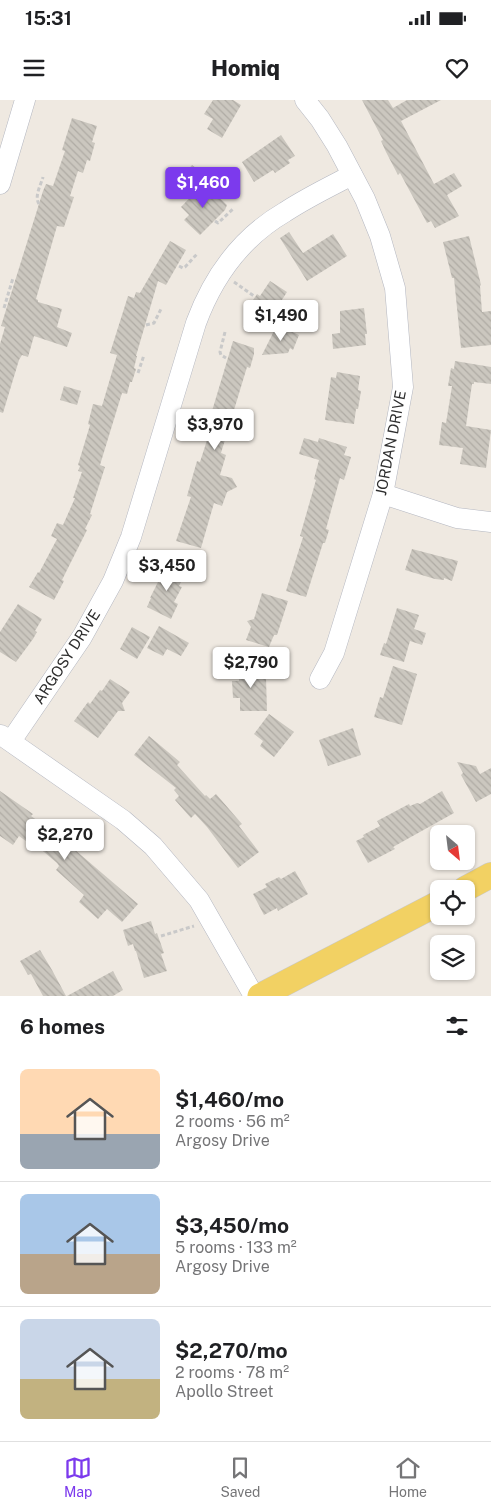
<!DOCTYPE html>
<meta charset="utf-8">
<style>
:root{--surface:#fff;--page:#f2f2f2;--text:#202124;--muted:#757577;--line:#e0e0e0;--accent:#7c3aed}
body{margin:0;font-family:"Public Sans",sans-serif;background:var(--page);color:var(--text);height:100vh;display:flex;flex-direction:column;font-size:19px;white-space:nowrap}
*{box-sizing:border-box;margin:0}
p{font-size:16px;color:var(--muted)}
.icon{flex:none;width:28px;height:28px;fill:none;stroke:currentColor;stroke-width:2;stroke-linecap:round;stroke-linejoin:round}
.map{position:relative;height:896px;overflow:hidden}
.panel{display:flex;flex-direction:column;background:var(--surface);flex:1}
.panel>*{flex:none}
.needle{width:32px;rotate:152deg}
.tools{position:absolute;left:430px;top:725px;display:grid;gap:10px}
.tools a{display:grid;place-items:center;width:45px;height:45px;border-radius:8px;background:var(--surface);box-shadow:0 1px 4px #0004;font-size:25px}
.price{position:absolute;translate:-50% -42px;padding:0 11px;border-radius:5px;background:#fff;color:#222;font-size:16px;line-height:32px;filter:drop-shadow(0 1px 2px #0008)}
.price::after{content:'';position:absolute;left:50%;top:30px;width:15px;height:11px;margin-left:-8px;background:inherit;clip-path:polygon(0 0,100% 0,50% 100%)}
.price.current{background:var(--accent);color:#fff}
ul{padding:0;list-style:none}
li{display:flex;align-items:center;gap:15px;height:125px;padding:0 20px}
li+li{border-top:1px solid var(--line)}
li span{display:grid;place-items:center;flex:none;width:140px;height:100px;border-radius:8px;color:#555}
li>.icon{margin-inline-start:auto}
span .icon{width:60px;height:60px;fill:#fffc;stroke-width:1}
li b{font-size:21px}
h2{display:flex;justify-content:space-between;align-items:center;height:60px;padding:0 20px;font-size:21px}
.status{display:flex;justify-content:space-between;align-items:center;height:35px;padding:0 25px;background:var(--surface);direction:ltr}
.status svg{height:14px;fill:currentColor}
header{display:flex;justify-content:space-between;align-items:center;height:65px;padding:0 20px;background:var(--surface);font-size:22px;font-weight:800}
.tabs{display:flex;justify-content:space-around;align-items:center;height:70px;border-top:1px solid var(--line);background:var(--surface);font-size:14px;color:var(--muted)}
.tabs a{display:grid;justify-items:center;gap:2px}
.tabs .current{color:var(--accent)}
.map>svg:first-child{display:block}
.building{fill:url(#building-back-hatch)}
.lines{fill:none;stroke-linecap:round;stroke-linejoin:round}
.minor-casing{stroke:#b4b7c1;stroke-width:21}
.major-casing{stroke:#c9c9c9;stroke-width:26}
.path{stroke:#c9c9c9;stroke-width:3;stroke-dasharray:4 2.5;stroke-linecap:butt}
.minor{stroke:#fff;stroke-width:20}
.major{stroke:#f2d163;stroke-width:25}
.labels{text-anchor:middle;stroke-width:4.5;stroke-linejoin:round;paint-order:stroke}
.street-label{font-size:15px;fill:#2e2e2e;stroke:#fff}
</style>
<div class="status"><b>15:31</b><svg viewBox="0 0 49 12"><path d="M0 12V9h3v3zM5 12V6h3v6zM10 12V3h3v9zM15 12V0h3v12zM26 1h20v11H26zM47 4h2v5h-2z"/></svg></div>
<header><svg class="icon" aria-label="menu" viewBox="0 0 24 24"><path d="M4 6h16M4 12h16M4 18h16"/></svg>Homiq<svg class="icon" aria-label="heart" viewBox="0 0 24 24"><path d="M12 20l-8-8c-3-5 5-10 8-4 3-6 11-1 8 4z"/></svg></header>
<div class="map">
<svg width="491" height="896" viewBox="0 0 491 896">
<defs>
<pattern id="building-back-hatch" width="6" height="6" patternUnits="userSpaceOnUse" patternTransform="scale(1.25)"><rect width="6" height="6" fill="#cbc7bf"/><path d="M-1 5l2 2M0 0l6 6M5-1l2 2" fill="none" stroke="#afaba4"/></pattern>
</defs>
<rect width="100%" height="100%" fill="#efe9e1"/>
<g class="building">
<polygon points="213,0 233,0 241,5 222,38 207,29 213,19 204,14"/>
<polygon points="362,0 388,0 393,8 407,0 441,0 401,21 434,84 454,73 462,86 447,95 459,116 435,128 431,121 427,123 400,73 398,75 386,52 381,41 383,40"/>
<polygon points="72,18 97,26 92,42 95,43 90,61 87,60 83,73 78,71 70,96 74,97 64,127 57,126 36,199 38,200 38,202 62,209 57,227 72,233 67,247 34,236 28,257 22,255 19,260 3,313 0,312 0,244 5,227 1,226 43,91 46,84 53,86 65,51 62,50"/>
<polygon points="281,35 295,56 288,60 290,63 275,73 273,70 254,82 242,62"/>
<polygon points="192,65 206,76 196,87 183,76"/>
<polygon points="204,83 227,105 225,110 200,135 184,120 189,115 181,107"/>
<polygon points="289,132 303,153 333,134 347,156 307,181 280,138"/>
<polygon points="469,136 481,185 480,186 482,212 491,211 491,245 461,248 454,178 452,178 443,142"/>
<polygon points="170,141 186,150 166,185 158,181 136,256 137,256 134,268 136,269 132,282 130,282 127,294 122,293 100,365 105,367 90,414 92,415 85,429 87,430 62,480 64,481 54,500 29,487 38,472 39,473 57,439 51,436 57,423 63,425 75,398 73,398 82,372 78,371 80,366 78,365 90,325 88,324 93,304 102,306 117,255 110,253 128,196 134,198 136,192 140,193"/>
<polygon points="270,181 287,192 266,225 246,211 257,194 260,196"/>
<polygon points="364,208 367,234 365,234 366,245 333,249 332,234 340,233 340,211"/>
<polygon points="277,225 299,235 293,250 290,248 288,253 262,255"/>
<polygon points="233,241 254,248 254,254 250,268 247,267 221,353 226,355 220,375 232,378 237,387 227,392 222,406 214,403 201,448 176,441 191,397 187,396 197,361 200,362 208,337 206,337 213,312 212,311"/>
<polygon points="455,261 491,267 491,284 474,282 474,284 472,284 466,326 491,330 486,368 460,364 463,348 439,345 442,322 446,323 452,286 448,286 451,268 454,269"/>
<polygon points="337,272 360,276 358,290 361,291 358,309 356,309 354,324 325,320 331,277 336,278"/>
<polygon points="64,286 81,291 77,305 60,300"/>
<polygon points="304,338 318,342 319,338 347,347 344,355 351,357 344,380 340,378 326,429 329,430 325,443 323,443 306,497 286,491 303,437 300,436 316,380 314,379 319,360 299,354"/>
<polygon points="412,449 458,461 452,481 444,478 444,480 435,479 405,470"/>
<polygon points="169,464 186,472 179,486 182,487 174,502 178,504 171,519 147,507 151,498 150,498 158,482 160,483"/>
<polygon points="262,493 288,501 277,535 274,535 269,547 246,540 251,527 247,521 254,519"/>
<polygon points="18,504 42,519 35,531 37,532 33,539 16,562 0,552 0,532"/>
<polygon points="397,508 419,515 414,529 426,533 422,545 410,541 404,562 380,555 384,543 386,544"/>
<polygon points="159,526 189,543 181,556 167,549 163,556 147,548"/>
<polygon points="132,527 150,537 137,559 120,549"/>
<polygon points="238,566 262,566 263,578 266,578 267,611 240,611 240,598 233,598 232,581 239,581"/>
<polygon points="393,566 417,574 402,625 374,617 380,597 383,598"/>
<polygon points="110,579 130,592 122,603 125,611 118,611 98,638 74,621 88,602 90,604 100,590 102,591"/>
<polygon points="269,614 294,632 274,657 260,646 263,641 254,634"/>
<polygon points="353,628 361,655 328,666 319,640"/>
<polygon points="149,636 180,662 177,665 205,696 206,695 210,699 216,694 242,724 239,726 259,752 238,768 207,727 195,714 191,718 175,700 179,696 174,690 176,688 134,655"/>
<polygon points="457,662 476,666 480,674 491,668 491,694 476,702 461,675 463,673"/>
<polygon points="0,691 33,714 31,716 61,738 64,735 76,746 74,749 138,804 122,822 107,809 98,819 79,802 84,795 56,770 59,766 57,763 31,741 30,744 19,736 13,745 0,736"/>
<polygon points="442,691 454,713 393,747 395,749 368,763 356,741 364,737 363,735 380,726 377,721 409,704 410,706 417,703 420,704"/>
<polygon points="295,771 308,794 278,811 277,808 264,815 253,794 267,787 265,784 279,777 281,779"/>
<polygon points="151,821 155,834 157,833 164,853 161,854 167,871 144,878 136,851 135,851 133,844 128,846 123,830"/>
<polygon points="40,850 52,870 66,896 43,896 31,874 28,875 20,861"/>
<polygon points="113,871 123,890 113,896 67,896"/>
</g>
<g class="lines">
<defs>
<g id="minor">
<polyline points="305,0 320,19 337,46 365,99 380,136 395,188 403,287 383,394 334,553 320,579"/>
<polyline points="0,84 25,0"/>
<polyline points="383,394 457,418 491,422"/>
<polyline points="1,635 123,720 153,746 199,800 254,896"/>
<path d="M11,641L82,537L113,481L131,437L196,223C213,177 242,137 285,112C306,98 329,87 352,75"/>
</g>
<g id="major">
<polyline points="465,789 491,775"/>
<polyline points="260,896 439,803"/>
</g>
</defs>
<use href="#minor" class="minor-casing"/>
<use href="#major" class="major-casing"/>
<g class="path">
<path d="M39,104C34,96 41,85 43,77"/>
<polyline points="215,121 218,123 234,108"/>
<polyline points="179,166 183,168 185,167 197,154"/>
<polyline points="234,182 254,196"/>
<polyline points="4,208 13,178"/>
<polyline points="146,225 154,223 161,209"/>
<polyline points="225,232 220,252 221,255 226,258"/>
<polyline points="138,273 144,255"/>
<polyline points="161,836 194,826"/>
</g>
<use href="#minor" class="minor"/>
<use href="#major" class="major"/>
</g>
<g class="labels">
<g class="street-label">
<text transform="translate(391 343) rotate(-79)" y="5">JORDAN DRIVE</text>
<text transform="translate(67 557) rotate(-57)" y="5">ARGOSY DRIVE</text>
</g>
</g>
</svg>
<div class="tools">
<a><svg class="needle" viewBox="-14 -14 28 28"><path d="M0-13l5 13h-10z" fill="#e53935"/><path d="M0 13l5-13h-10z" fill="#757577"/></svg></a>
<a><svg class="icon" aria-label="locate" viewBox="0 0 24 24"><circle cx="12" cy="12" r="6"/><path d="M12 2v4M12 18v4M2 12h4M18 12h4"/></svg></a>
<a><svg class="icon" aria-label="layers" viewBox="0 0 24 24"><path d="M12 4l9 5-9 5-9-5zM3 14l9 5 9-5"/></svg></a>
</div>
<b class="price current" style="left:203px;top:109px">$1,460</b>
<b class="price" style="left:281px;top:242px">$1,490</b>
<b class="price" style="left:215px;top:351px">$3,970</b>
<b class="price" style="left:167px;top:492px">$3,450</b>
<b class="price" style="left:251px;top:589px">$2,790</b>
<b class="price" style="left:65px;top:761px">$2,270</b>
</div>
<section class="panel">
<h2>6 homes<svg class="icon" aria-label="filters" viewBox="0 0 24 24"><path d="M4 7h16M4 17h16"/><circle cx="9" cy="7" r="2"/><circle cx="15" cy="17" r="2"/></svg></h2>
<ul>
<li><span style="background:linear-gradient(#ffd9b3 65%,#9aa5b1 0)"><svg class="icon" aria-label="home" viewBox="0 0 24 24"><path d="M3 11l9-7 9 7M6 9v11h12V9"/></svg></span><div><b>$1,460/mo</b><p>2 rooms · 56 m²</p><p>Argosy Drive</p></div></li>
<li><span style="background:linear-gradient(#a9c7e8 60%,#b9a48a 0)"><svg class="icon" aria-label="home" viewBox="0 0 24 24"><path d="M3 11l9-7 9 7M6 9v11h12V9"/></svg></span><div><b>$3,450/mo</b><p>5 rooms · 133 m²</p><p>Argosy Drive</p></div></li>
<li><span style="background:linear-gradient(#c9d6e8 60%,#c2b280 0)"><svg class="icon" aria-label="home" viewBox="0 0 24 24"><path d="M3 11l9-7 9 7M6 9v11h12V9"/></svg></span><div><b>$2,270/mo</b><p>2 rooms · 78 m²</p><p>Apollo Street</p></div></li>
</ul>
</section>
<nav class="tabs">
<a class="current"><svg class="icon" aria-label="map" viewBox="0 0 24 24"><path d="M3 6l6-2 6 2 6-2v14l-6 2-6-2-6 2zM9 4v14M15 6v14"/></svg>Map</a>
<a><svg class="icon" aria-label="saved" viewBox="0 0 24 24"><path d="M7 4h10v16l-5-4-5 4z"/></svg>Saved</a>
<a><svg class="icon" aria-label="home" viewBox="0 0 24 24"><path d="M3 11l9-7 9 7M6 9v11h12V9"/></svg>Home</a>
</nav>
